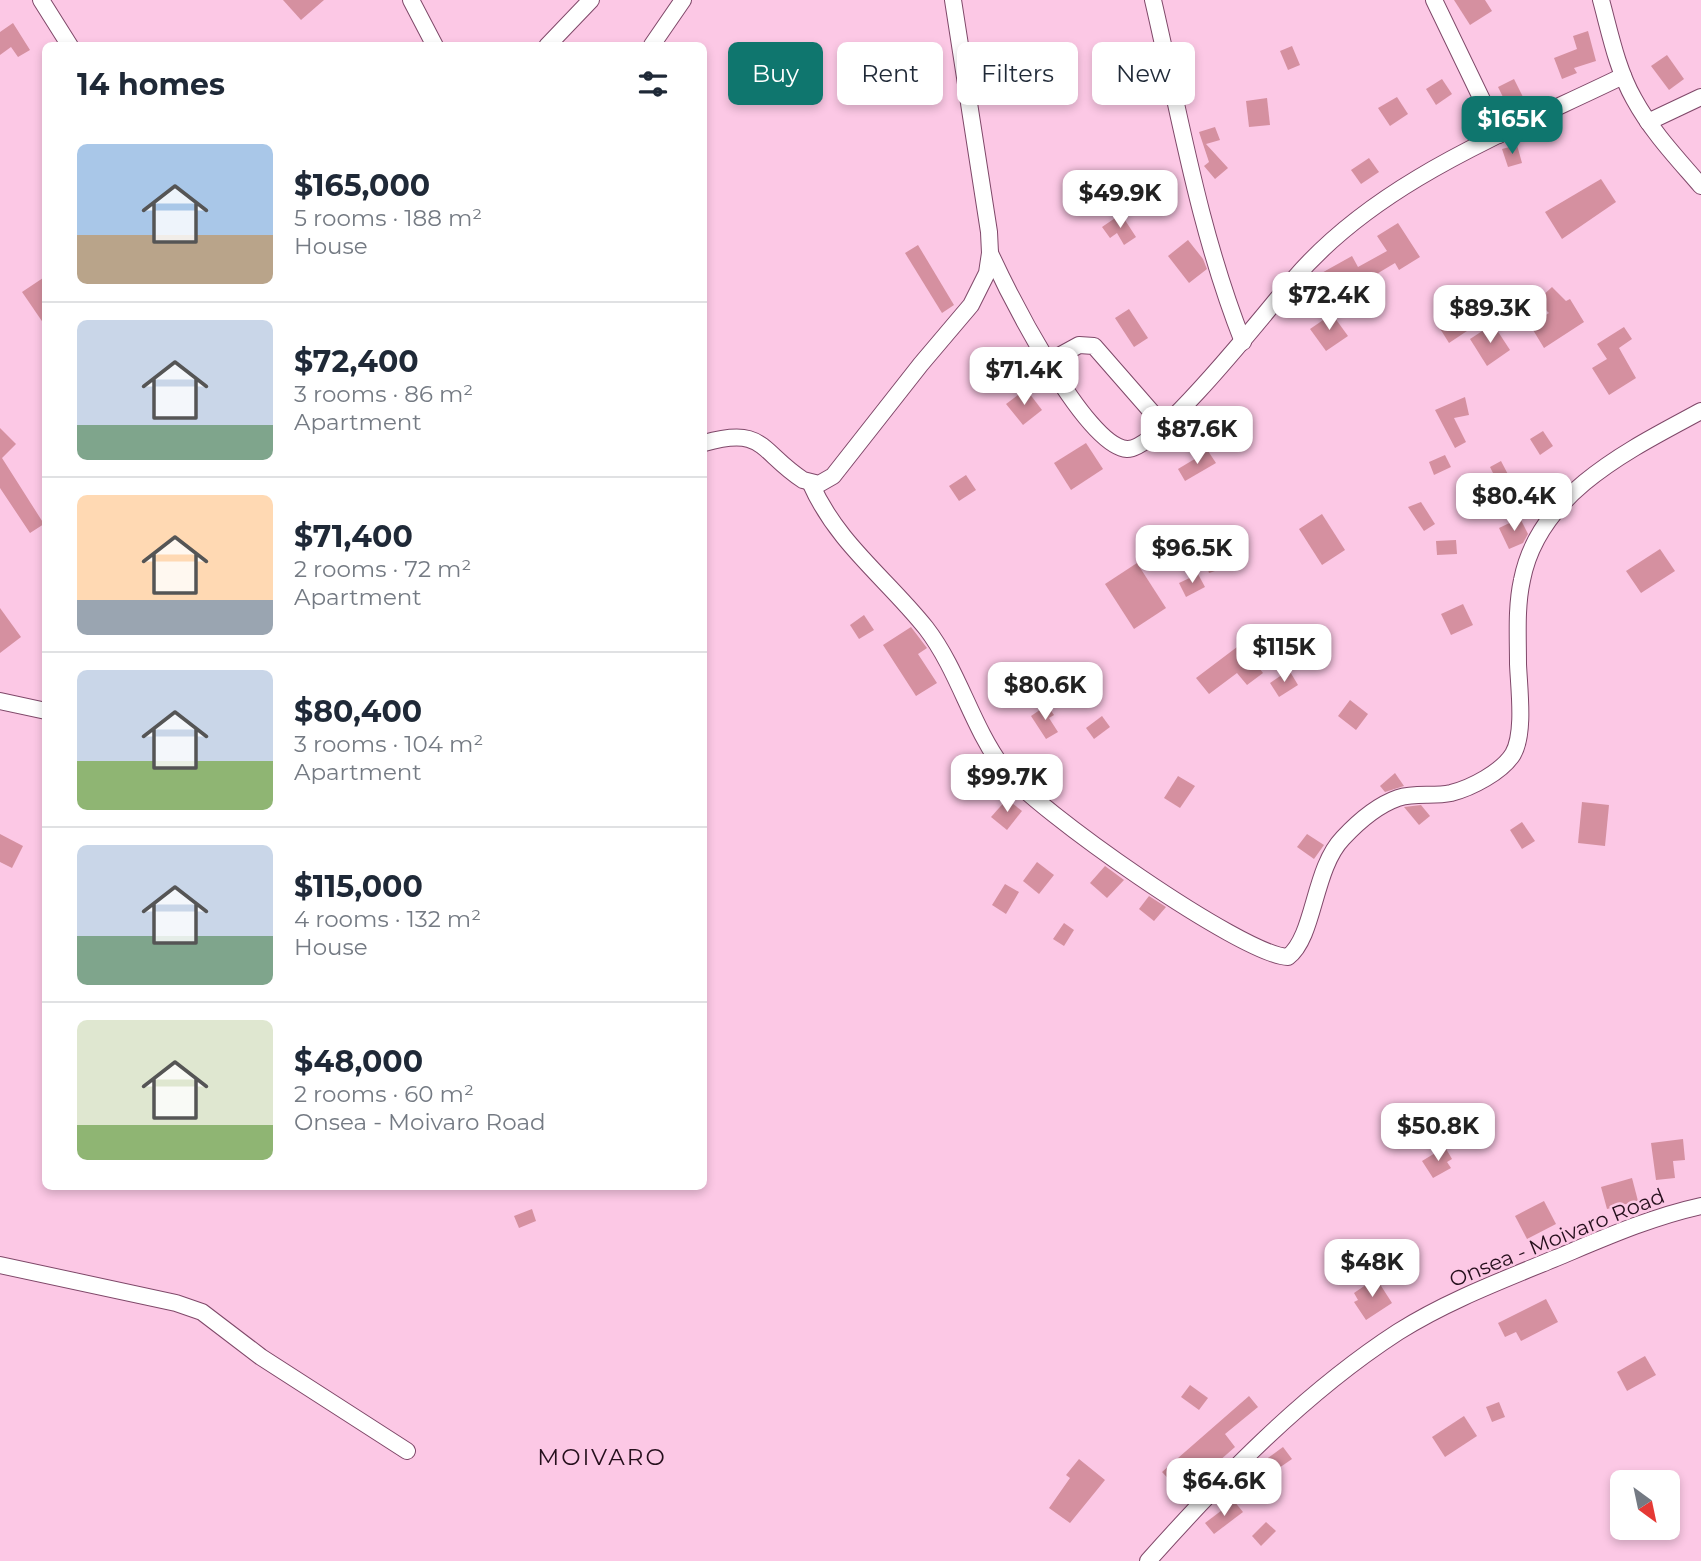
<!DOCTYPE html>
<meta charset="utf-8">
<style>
:root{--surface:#fff;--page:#f6f6f7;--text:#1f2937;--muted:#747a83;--line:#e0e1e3;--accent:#0f766e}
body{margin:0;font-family:Montserrat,sans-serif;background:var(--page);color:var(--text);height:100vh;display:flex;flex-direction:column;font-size:26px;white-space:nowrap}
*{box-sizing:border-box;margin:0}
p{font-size:23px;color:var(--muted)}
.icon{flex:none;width:38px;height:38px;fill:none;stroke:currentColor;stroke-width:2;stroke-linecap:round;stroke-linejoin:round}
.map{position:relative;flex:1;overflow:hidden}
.details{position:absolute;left:42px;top:42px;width:665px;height:1148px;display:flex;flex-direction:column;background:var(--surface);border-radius:10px;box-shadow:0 4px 10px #0003}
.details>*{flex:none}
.top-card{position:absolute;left:728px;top:42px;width:665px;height:63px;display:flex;gap:14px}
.needle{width:46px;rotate:147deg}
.fabs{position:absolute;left:1610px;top:1470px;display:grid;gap:14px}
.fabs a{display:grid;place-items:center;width:70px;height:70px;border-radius:10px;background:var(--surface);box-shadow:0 4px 10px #0003;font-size:35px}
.price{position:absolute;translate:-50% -60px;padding:0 16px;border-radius:14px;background:#fff;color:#222;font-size:23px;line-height:46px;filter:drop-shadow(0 2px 4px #0008)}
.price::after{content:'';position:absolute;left:50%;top:42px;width:21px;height:16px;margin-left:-10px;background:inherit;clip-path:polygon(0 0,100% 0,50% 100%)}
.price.current{background:var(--accent);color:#fff}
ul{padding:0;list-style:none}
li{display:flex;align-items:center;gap:21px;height:175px;padding:0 35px}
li+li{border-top:2px solid var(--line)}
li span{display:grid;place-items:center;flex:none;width:196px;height:140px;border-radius:10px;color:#555}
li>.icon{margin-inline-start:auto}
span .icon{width:84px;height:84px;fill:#fffc;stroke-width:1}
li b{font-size:30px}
h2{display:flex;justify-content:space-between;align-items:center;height:84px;padding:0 35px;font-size:30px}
.tag{padding:0 24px;border-radius:10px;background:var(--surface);box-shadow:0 4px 10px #0003;font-size:24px;line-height:63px}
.tag.current{background:var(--accent);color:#fff}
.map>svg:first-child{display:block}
.building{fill:#d590a0}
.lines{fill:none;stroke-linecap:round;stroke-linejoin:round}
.minor-casing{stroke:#7f4869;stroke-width:18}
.minor{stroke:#fff;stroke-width:16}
.labels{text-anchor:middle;stroke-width:5;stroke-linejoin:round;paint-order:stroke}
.street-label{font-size:21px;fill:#250f1c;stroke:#fcc8e5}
.neighbourhood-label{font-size:23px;letter-spacing:2px;fill:#250f1c;stroke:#fcc8e5}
</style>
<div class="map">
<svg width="1701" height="1561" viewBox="0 0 1701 1561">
<rect width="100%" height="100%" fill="#fcc8e5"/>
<g class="building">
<polygon points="283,0 324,0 301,20"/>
<polygon points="1454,0 1485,0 1492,11 1470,25"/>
<polygon points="13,23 30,50 18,57 11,47 0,55 0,32"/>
<polygon points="1588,31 1596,61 1574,68 1577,73 1562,79 1554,58 1577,49 1573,36"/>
<polygon points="1292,46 1300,65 1288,70 1280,51"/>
<polygon points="1667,55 1684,79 1669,90 1651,66"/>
<polygon points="856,67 863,81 848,89 840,75"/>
<polygon points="1442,79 1452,94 1436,105 1426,89"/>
<polygon points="1514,79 1523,97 1507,105 1498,87"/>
<polygon points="1397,97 1408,114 1390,126 1378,108"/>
<polygon points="1267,98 1270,125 1249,127 1246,101"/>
<polygon points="1215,127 1220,140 1206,144 1228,168 1215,179 1204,166 1209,162 1199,132"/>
<polygon points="1517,145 1522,163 1508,167 1502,149"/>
<polygon points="1369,158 1379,172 1361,184 1351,170"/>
<polygon points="1601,179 1616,202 1562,239 1545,212"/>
<polygon points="1121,214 1136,237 1124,245 1117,233 1110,238 1102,227"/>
<polygon points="1398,223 1420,257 1399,270 1395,263 1333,300 1318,275 1352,256 1358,267 1387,251 1377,236"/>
<polygon points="1188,240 1203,259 1207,269 1189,283 1168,256"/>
<polygon points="918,245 954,305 942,313 905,253"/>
<polygon points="46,276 46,327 22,292"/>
<polygon points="1552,287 1566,301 1570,299 1584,322 1544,348 1530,325 1549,313 1537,301"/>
<polygon points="1452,308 1467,331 1449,343 1434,319"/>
<polygon points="1129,309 1148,338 1134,347 1115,318"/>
<polygon points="1332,314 1348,336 1326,351 1310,329"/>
<polygon points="1493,324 1510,350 1487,366 1470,339"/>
<polygon points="1624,327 1632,339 1619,348 1636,378 1609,395 1592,368 1607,359 1597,344"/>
<polygon points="1026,389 1042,410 1023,425 1006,404"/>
<polygon points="1465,397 1469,415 1454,418 1466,442 1455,448 1435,410"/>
<polygon points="0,428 16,444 2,458 44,524 30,533 0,488"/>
<polygon points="1543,431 1553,446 1540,455 1530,439"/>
<polygon points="1086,443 1103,469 1071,490 1054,463"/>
<polygon points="1208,451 1216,463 1185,481 1178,469"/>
<polygon points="1445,455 1451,467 1434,475 1429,462"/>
<polygon points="1501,461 1513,484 1496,492 1500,503 1480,511 1471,485 1495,477 1490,467"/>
<polygon points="966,475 976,490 959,501 949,486"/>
<polygon points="1421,502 1435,524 1424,531 1408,507"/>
<polygon points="1322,514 1345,550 1322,565 1299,529"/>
<polygon points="1520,518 1528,534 1523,543 1509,549 1499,528"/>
<polygon points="1456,540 1457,554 1437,555 1436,541"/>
<polygon points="1660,549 1675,571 1641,593 1626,571"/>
<polygon points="1223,553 1227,567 1209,573 1205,559"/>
<polygon points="1137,563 1166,608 1134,629 1105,584"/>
<polygon points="1198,574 1205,587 1186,597 1179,583"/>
<polygon points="1463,604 1473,625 1451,635 1441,614"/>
<polygon points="0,608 21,637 0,653"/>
<polygon points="864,615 874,630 859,639 850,625"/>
<polygon points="911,627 927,648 918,654 937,683 916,696 883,645"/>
<polygon points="1241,644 1263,673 1247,685 1237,673 1209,694 1196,678"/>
<polygon points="1289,670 1298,685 1279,697 1270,683"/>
<polygon points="1350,700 1368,714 1356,730 1338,716"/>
<polygon points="1047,705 1054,715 1049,718 1058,732 1046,739 1031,716"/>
<polygon points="1102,716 1110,727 1094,739 1086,728"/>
<polygon points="1395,773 1404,786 1385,792 1380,786"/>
<polygon points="1178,776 1195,786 1180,808 1164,798"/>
<polygon points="1007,799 1022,811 1007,830 991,817"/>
<polygon points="1582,802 1609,805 1605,846 1578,843"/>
<polygon points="1421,805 1430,816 1419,825 1404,807"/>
<polygon points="1522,822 1535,841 1522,849 1510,830"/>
<polygon points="0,834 23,846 12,868 0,862"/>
<polygon points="1307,834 1324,845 1314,859 1297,847"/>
<polygon points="1037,862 1054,875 1039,894 1023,881"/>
<polygon points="1105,866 1124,880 1107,898 1090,883"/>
<polygon points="1005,884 1019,892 1006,914 992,905"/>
<polygon points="1149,896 1166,907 1154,921 1139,909"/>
<polygon points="1064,923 1074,930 1064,946 1053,939"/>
<polygon points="1683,1139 1685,1160 1673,1161 1675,1178 1656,1180 1651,1143"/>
<polygon points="1445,1147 1452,1159 1447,1162 1451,1168 1433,1178 1422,1161"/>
<polygon points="1632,1178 1638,1201 1607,1209 1601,1187"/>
<polygon points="1544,1201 1556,1224 1527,1239 1515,1216"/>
<polygon points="532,1209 536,1221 519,1228 514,1216"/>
<polygon points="1376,1278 1392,1303 1366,1320 1354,1302 1358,1300 1354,1293"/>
<polygon points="1546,1299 1558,1322 1521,1341 1516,1332 1505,1337 1498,1323"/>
<polygon points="1645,1356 1656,1375 1627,1391 1617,1372"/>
<polygon points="1190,1385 1208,1398 1199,1410 1181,1397"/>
<polygon points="1249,1396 1258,1407 1225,1434 1235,1447 1202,1476 1196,1468 1176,1487 1162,1472"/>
<polygon points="1499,1402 1505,1417 1492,1422 1486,1407"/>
<polygon points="1464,1416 1477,1436 1445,1457 1432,1437"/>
<polygon points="1283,1447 1292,1459 1269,1475 1261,1463"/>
<polygon points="1079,1459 1105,1480 1070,1523 1049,1508 1070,1478 1066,1475"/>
<polygon points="1234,1501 1243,1512 1214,1534 1205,1523"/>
<polygon points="1266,1522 1276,1531 1261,1546 1252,1536"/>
</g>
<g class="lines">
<defs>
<g id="minor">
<polyline points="41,0 70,46"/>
<polyline points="411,0 435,46"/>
<path d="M1153,0C1180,116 1199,231 1243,342"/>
<polyline points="1434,0 1499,135"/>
<path d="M1601,0C1610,33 1617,69 1634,99C1652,132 1677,158 1701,186"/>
<polyline points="652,45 683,0"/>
<polyline points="547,46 591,0"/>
<polyline points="1648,122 1701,97"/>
<path d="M990,253C1007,290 1085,447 1127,449C1158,450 1269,308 1293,280C1378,180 1508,132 1623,76"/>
<polyline points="1048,362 1079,345 1094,346 1163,425"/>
<path d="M704,443C765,426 759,451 803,480L819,484L833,476L921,364L971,305L987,273L990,253L989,232L953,0"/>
<path d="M811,484C837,543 887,579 926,628C959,671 971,725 1003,768C1033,808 1243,956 1288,957C1315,936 1313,869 1343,838C1357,823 1378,805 1398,798C1416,792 1433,797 1451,793C1471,788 1502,772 1513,754C1525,733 1519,689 1518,664C1518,636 1516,607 1522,580C1539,492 1631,449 1701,411"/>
<polyline points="0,701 46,711"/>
<polyline points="0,1265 176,1303 202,1312 261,1357 407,1451"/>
<path d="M1148,1561C1222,1478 1304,1393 1398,1332C1447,1301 1503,1280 1556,1258C1604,1238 1651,1217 1701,1206"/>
</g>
</defs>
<use href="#minor" class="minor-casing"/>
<use href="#minor" class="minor"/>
</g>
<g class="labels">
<g class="street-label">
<text transform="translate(1557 1238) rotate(-22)" y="7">Onsea - Moivaro Road</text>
</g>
<g class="neighbourhood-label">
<text x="602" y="1465">MOIVARO</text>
</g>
</g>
</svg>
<div class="fabs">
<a><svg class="needle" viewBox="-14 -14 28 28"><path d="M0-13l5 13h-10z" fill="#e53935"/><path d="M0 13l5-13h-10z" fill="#747a83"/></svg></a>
</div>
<b class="price current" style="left:1512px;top:156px">$165K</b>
<b class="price" style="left:1120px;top:230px">$49.9K</b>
<b class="price" style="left:1329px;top:332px">$72.4K</b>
<b class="price" style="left:1490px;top:345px">$89.3K</b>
<b class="price" style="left:1024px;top:407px">$71.4K</b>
<b class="price" style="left:1197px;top:466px">$87.6K</b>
<b class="price" style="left:1514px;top:533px">$80.4K</b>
<b class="price" style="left:1192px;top:585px">$96.5K</b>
<b class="price" style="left:1284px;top:684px">$115K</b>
<b class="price" style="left:1045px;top:722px">$80.6K</b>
<b class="price" style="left:1007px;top:814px">$99.7K</b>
<b class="price" style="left:1438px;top:1163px">$50.8K</b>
<b class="price" style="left:1372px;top:1299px">$48K</b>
<b class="price" style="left:1224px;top:1518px">$64.6K</b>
<div class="top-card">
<a class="tag current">Buy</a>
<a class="tag">Rent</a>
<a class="tag">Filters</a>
<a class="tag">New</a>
</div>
<section class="details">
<h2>14 homes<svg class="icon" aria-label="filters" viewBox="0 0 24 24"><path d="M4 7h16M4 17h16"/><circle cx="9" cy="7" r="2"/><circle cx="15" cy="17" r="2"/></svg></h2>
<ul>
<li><span style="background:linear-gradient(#a9c7e8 65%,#b9a48a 0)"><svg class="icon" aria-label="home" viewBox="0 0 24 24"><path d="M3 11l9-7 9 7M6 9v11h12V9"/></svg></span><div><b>$165,000</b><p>5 rooms · 188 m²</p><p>House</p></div></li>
<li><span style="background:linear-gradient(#c9d6e8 75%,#7fa58c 0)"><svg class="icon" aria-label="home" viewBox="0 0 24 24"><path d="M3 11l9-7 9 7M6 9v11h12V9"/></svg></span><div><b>$72,400</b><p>3 rooms · 86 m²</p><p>Apartment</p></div></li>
<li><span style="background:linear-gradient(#ffd9b3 75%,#9aa5b1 0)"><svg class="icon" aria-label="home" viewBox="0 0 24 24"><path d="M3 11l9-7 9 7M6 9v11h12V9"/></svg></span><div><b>$71,400</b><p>2 rooms · 72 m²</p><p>Apartment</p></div></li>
<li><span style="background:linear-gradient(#c9d6e8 65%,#8fb573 0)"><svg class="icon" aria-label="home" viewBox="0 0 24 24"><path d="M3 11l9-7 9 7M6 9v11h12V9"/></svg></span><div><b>$80,400</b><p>3 rooms · 104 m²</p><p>Apartment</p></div></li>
<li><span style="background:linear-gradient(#c9d6e8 65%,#7fa58c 0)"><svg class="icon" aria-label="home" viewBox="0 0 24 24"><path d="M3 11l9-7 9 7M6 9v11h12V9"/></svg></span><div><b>$115,000</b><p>4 rooms · 132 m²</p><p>House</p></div></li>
<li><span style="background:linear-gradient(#dfe7d0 75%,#8fb573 0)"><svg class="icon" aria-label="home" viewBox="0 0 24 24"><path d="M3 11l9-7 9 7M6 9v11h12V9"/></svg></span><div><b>$48,000</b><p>2 rooms · 60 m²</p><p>Onsea - Moivaro Road</p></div></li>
</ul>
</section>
</div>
